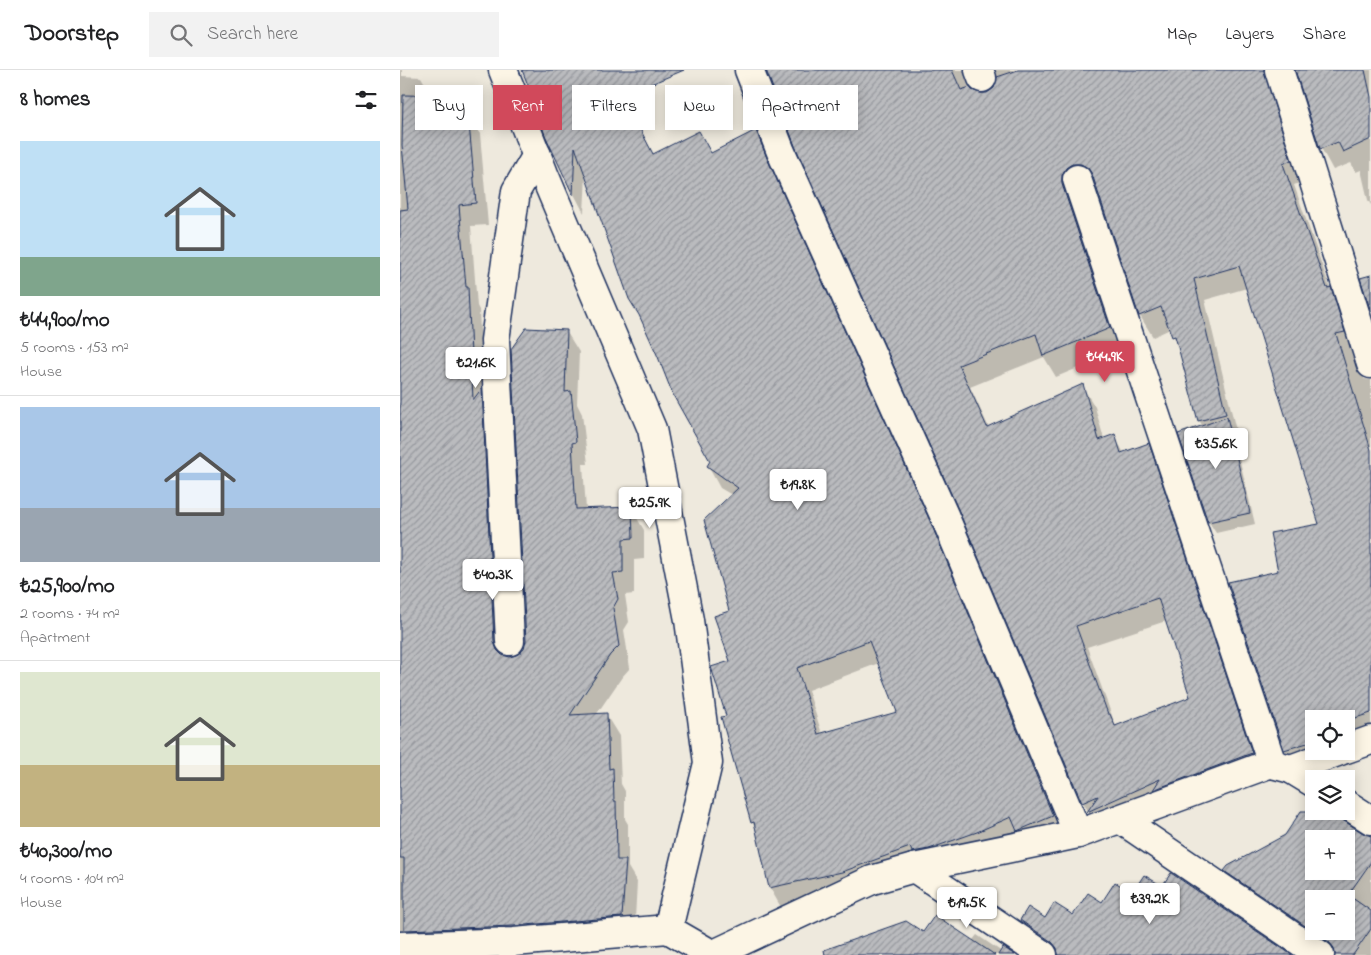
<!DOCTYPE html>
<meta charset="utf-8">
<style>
:root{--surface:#fff;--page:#f2f2f2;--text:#202124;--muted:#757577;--line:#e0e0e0;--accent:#d1495b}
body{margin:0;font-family:"Indie Flower",sans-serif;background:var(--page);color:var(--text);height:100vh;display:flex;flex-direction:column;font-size:19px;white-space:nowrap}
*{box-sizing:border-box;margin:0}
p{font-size:16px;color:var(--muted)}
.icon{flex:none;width:28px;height:28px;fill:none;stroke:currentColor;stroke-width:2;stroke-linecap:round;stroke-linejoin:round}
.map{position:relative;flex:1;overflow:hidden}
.sheet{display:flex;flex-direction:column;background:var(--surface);width:400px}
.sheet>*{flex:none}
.top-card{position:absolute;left:15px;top:15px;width:475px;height:45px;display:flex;gap:10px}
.controls{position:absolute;left:905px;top:640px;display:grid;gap:10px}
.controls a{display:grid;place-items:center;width:50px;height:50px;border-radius:0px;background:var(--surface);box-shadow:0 2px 12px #0003;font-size:25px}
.price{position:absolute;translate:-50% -42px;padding:0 11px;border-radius:5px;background:#fff;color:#222;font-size:16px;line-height:32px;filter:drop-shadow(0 1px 2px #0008)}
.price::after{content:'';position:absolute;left:50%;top:30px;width:15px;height:11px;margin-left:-8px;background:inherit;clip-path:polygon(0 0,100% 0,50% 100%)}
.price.active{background:var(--accent);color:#fff}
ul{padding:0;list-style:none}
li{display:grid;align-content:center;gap:10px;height:265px;padding:0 20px}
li+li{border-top:1px solid var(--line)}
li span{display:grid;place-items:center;height:155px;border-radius:0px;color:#555}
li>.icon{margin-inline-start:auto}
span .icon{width:90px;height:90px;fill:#fffc;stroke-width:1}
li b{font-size:21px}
h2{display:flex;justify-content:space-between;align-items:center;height:60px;padding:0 20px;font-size:21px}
.pill{padding:0 18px;border-radius:0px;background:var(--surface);box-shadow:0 2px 12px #0003;font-size:18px;line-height:45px}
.pill.active{background:var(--accent);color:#fff}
header{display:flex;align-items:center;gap:30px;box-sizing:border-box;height:70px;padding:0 25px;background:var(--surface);border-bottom:1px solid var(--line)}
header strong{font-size:24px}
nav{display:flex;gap:28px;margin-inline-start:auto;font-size:18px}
.search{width:350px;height:45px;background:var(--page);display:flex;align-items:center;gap:12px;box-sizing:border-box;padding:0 18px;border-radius:0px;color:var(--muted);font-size:19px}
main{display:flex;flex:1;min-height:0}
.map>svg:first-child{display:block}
.shadow{fill:#0003;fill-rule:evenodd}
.building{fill:url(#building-hatch);stroke:#1b2f5e;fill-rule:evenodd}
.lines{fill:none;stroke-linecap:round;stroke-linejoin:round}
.street-casing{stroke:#1b2f5e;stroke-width:31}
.secondary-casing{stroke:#1b2f5e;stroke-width:31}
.street{stroke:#fcf5e5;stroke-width:28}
.secondary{stroke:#fcf5e5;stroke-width:28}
</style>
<header>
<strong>Doorstep</strong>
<div class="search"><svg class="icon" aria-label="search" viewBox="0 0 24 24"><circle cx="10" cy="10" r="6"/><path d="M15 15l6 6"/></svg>Search here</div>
<nav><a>Map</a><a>Layers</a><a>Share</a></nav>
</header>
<main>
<section class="sheet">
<h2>8 homes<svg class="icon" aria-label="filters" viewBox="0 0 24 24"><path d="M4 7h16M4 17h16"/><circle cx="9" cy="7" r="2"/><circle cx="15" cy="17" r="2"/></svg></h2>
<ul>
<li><span style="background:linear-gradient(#bfe0f5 75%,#7fa58c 0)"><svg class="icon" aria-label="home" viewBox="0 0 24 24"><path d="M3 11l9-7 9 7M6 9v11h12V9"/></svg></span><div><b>₺44,900/mo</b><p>5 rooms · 153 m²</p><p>House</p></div></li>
<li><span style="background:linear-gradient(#a9c7e8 65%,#9aa5b1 0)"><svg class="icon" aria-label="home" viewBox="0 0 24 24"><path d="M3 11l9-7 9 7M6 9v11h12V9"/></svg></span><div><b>₺25,900/mo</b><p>2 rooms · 74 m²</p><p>Apartment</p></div></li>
<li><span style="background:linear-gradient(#dfe7d0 60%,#c2b280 0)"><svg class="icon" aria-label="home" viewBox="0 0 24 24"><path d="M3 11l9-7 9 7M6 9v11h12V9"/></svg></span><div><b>₺40,300/mo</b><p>4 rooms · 104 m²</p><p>House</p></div></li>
</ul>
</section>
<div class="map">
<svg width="971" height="885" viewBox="0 0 971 885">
<defs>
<pattern id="building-hatch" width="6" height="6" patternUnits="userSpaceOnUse" patternTransform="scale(1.25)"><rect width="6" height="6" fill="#babbbe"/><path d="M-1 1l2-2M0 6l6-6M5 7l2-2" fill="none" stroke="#96989e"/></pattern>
</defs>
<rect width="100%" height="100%" fill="#eee9dd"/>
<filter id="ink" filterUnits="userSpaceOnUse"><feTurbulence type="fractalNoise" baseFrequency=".02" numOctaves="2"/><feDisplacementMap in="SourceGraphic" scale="10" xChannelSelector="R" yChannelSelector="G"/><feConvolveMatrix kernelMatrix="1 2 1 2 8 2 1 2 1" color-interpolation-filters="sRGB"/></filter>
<g filter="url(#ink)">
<g class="shadow">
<polygon points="0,0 2,0 2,6 21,7 33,27 55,28 64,43 67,43 80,64 88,155 71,156 77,236 79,240 83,322 93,340 106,587 110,588 119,585 125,579 127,571 166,261 179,282 177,334 182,344 188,394 183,394 186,440 231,438 244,460 244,489 234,490 234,524 225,525 229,552 224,560 230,598 222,607 196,645 206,645 219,666 221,714 225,721 225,749 228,754 228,797 237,812 234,867 0,885"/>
<path d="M123,0H257L230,9L242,44L234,48L254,85L311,84L355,62L368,83L378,111L541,474L665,767L382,839L370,818L358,763L352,752L328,647L331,592L332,425L320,418L308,396L312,391L186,105L184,143L174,124L146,64L141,44ZM479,593L499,643L422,664L408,620Z"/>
<path d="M367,0H971V135L968,130L961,100L956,102L951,93L933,100L921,78L899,8L895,6L902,112L894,115L931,221L942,240L964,309L971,310V668L946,676V649H914V681L897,701L885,680L829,512L879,502L921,455L847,218L805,230L837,365L834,366L855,454L816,463L809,452L780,364L803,357L799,350L780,278L770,259L753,267L740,246L697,117L694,115H684L722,280L656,307L644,287L570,317L589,358L682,316L695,337L704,369L714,366L724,383L748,375L760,396L863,705L700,763L683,732L560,438ZM594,6L598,7L595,19L587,24L576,23L575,19ZM766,551L792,628L716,657L687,577Z"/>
<path d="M918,741H936L942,752L962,764L971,767V885H930L839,823L826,801L885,766ZM914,769H946V801H914ZM914,829H946V861H914Z"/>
<polygon points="762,818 890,885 653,885 634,872 621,850 674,847 702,833"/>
<polygon points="523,864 572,871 577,865 602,882 613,885 460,885"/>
</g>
<g class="building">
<path d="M122,0H284L223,26L253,84L299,61L311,83L356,60L367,88L530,451L653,746L617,761L611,747L577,762L529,779L512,782L510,777L442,802L369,818L354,752L351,753L321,647L326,646L311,597L330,591L314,546L329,541L304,450L338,418L307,396L310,391L273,325L258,287L239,245L229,229L175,77L173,125L145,65L137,43H139ZM469,571L497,642L418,664L397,598Z"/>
<path d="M366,0H552L561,20L570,17L572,20L580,23H587L594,18L597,7L618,0H864L891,90L883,94L927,218L931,217L945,262L936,264L971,380V643L946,651V649H914V671L884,680L828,512L878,501L870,463L919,454L839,196L794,209L826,344L798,351L775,266L772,267L761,237L739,246L692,104L688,98L681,94H672L666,98L662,105V114L710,258L643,286L636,264L559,295L587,357L683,314L699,370L715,364L721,383L749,373L852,683L753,720L760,709L687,742L698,726L682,733L558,439L395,76ZM758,528L790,627L715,656L710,644H708L676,556Z"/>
<polygon points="895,0 965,0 971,27 971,69 943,82 938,72 920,79"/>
<polygon points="3,25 56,26 56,41 68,42 76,133 59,135 66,217 68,217 73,330 82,318 94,572 97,580 102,585 110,587 118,584 124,579 126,571 111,279 126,258 167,260 165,322 171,321 176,372 172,373 176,439 232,437 233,468 223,469 223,502 213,503 218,529 213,538 219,576 210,585 170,645 207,643 209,699 213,698 214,731 216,731 217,790 226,790 222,847 113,856 4,860 4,788 0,788 0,140 8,139 2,75"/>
<polygon points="971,205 971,242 960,208"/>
<polygon points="827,347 850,443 808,452 778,364"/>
<path d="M901,741H932L938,747L963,763L971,766V792L948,825L971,841V859L953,885H935L934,878L929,872L824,801L828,796L885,765ZM914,769H946V801H914ZM914,829H946V861H914Z"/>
<polygon points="771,803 892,885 658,885 657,878 652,872 620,850 628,837 645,848 654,833 673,845 688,823 702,832 715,812 732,823 744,805 762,816"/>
<polygon points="535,845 595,885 425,885 424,880 506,851 523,862"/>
<polygon points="603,877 615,885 598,885"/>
</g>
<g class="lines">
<defs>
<g id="street">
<polyline points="103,0 144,104 252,359 289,550 308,693 268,859 313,885"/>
<polyline points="349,0 381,82 544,445 678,764"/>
<polyline points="579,0 582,8"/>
<polyline points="879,0 971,294"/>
<polyline points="677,109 872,694"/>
<polyline points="110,571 95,270 116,121 137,85"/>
<polyline points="891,699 914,713"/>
<polyline points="946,734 971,750"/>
<polyline points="720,749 920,885"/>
<polyline points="514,798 643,885"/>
<polyline points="0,876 114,872 268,859"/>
</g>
<g id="secondary">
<polyline points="946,679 971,670"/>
<polyline points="312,885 472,810 514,798 678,764 866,695 872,694 891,699 940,681"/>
</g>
</defs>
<use href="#street" class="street-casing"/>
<use href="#secondary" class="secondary-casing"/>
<use href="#street" class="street"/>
<use href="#secondary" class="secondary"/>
</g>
</g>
</svg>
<div class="controls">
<a><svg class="icon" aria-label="locate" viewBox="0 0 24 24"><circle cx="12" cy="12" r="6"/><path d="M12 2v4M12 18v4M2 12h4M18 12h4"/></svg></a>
<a><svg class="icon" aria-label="layers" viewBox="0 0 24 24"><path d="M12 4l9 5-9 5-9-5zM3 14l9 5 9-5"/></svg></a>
<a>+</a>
<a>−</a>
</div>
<b class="price active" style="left:705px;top:313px">₺44.9K</b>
<b class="price" style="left:76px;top:319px">₺21.6K</b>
<b class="price" style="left:816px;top:400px">₺35.6K</b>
<b class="price" style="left:398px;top:441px">₺19.8K</b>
<b class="price" style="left:250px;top:459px">₺25.9K</b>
<b class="price" style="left:93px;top:531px">₺40.3K</b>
<b class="price" style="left:750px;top:855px">₺39.2K</b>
<b class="price" style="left:567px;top:859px">₺19.5K</b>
<div class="top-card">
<a class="pill">Buy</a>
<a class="pill active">Rent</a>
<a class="pill">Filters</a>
<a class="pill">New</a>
<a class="pill">Apartment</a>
</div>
</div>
</main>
